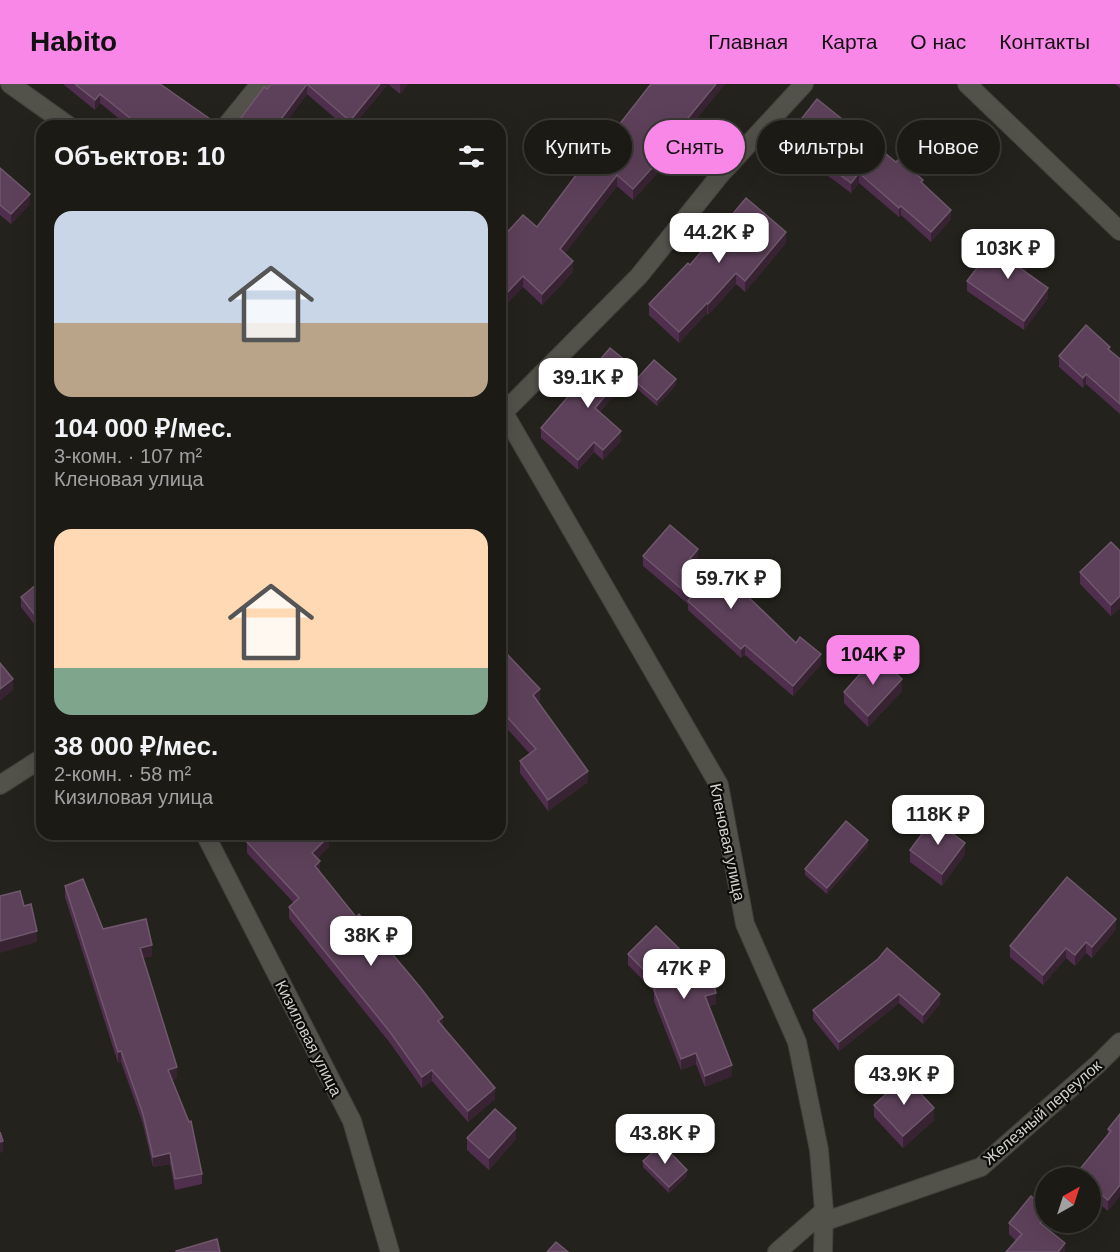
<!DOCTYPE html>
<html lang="ru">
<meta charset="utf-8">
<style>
:root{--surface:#1b1a15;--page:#24231e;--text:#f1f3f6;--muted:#a0a1a0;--line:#393834;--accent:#f987e8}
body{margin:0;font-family:Arial,sans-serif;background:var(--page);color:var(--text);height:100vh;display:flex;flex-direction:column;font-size:22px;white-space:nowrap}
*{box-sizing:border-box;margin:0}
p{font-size:20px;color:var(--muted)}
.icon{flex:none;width:33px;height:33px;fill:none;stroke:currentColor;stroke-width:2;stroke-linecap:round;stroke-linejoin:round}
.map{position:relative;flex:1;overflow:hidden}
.sheet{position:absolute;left:36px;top:36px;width:470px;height:720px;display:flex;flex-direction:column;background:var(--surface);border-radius:18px;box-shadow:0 6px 24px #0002,0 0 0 2px var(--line)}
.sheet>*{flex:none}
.hud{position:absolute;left:524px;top:36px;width:506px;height:54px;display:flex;gap:12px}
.needle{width:39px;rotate:39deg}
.fabs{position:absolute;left:1035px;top:1083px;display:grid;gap:12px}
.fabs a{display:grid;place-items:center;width:66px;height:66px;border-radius:50%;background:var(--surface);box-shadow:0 6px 24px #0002,0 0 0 2px var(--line);font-size:30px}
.price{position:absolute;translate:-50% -51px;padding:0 14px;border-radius:12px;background:#fff;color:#222;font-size:20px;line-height:39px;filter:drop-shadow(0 2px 3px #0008)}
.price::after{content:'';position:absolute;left:50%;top:36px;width:18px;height:14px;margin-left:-9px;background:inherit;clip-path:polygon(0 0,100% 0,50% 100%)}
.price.current{background:var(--accent);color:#111}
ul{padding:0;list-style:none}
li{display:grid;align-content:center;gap:12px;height:318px;padding:0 18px}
li span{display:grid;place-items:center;height:186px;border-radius:18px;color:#555}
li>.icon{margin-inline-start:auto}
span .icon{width:108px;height:108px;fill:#fffc;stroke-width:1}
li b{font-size:26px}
h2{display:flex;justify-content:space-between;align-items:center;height:72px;padding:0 18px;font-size:26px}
.chip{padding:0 21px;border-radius:27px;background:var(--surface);box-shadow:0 6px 24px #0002,0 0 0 2px var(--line);font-size:21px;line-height:54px}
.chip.current{background:var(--accent);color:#111}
header{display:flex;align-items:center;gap:36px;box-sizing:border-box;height:84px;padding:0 30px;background:var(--accent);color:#111}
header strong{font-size:28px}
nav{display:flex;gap:33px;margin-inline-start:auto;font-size:21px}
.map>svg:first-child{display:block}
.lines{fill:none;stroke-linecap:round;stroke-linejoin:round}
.minor-casing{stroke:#403f3a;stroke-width:20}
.minor{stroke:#52514a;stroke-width:18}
.wall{fill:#4f2f4d}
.shaded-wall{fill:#382333}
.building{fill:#5d415a;stroke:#6f576c;stroke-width:1.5}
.labels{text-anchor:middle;stroke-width:4.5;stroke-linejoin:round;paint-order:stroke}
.street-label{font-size:16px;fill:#d2d1cd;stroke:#0c0c09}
</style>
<header>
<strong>Habito</strong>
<nav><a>Главная</a><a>Карта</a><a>О нас</a><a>Контакты</a></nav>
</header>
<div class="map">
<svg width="1120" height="1168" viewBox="0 0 1120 1168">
<rect width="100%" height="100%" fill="#24221c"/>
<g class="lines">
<defs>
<g id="minor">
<polyline points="10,0 69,42"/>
<polyline points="967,0 1120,147"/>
<polyline points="226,42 260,0"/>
<polyline points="500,326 504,329 719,701 745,840 797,958 819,1066 824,1127 823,1168"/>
<polyline points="500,332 639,192 720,91 804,0"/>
<polyline points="0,701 42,674"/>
<polyline points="205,750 352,1037 390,1168"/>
<polyline points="823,1138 981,1083 1098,980 1120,958"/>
<polyline points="777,1168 824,1127"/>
</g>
</defs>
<use href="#minor" class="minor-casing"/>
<use href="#minor" class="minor"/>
</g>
<g class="wall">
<polygon points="63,0 160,0 220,42 128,42 100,19 95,26"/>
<polygon points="271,0 408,0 400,10 388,0 353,42 344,42 307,10 283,42 267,5"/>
<polygon points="651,0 725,0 688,45 688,55 633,116 617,102 565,169 573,188 542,221 523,203 500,227 500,156 537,143"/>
<polygon points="1115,0 1120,0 1120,4"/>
<polygon points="788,52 923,100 951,135 931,158 901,131 899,133 859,99 851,109 788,62"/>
<polygon points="0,84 30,120 11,140 0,131"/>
<polygon points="786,159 745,208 736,200 708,231 707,229 679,259 649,231 649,220 690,181"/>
<polygon points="1028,183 1025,188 1048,214 1024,246 967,207 967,197"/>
<polygon points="1110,266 1120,275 1120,330 1086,300 1083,304 1059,283 1059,272"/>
<polygon points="631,290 600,328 621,357 603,376 594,368 578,386 541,354 541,344"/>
<polygon points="635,297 676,301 657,322 635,303"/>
<polygon points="1120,467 1120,524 1111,532 1080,500 1080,488"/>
<polygon points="643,472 698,475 693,480 729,510 796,559 821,580 793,612 745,571 741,574 688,526 688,520 643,482"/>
<polygon points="42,496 42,550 21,523 21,513"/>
<polygon points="500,577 540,617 538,618 588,698 548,727 520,689 520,677 530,670 500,637"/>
<polygon points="902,607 868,643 844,619 844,608"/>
<polygon points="247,758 329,763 317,774 320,789 443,942 495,1015 468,1038 432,997 422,1004 390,959 289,834 289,823 294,819 247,769"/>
<polygon points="868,762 827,810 805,791 805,785"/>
<polygon points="910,766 965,770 942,802 910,778"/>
<polygon points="65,802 103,845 152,872 143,874 177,994 172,996 202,1090 202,1100 175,1106 170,1080 153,1083 143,1040 121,978 118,979 65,813"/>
<polygon points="1116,845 1092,874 1086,869 1075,882 1066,874 1043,901 1010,873 1010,862"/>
<polygon points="628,870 716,920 709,922 732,992 705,1003 696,980 681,986 654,917 654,907 628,881"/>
<polygon points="878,875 940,920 923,940 899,919 839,967 813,935 813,926"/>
<polygon points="874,1021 934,1036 903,1064 874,1033"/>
<polygon points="1120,1030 1120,1112 1108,1127 1090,1112 1090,1094 1076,1094 1076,1090 1108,1051 1108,1045"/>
<polygon points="467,1054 516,1055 489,1086 467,1066"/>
<polygon points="643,1077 687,1092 669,1109 643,1083"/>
<polygon points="1050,1138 1046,1143 1065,1168 1016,1157 1009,1150 1009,1139"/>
</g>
<g class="shaded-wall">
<polygon points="307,0 307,10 283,42 276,42"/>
<polygon points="380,0 388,0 353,42 350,42 350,37"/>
<polygon points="400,0 408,0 400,10"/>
<polygon points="716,0 725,0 688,45 688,55 633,116 633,105 683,40"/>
<polygon points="100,10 100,19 95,26 95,16"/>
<polygon points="859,89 859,99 851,109 851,99"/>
<polygon points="617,91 617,102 560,176 560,165"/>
<polygon points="30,110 30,120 11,140 11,130"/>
<polygon points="901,122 901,131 899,133 899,124"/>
<polygon points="951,126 951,135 931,158 931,148"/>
<polygon points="786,148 786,159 745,208 745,197"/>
<polygon points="1028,174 1028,183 1020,194 1020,184"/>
<polygon points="573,177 573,188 542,221 542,210"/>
<polygon points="736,189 736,200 708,231 708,220"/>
<polygon points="523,192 523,203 500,227 500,216"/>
<polygon points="1048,204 1048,214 1024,246 1024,237"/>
<polygon points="707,219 707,229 679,259 679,248"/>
<polygon points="631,281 631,290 595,334 595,324"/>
<polygon points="1086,290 1086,300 1083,304 1083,294"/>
<polygon points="676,295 676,301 657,322 657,316"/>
<polygon points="621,347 621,357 603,376 603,366"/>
<polygon points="594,358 594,368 578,386 578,376"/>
<polygon points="698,465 698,475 688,486 688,477"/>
<polygon points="1120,512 1120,524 1111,532 1111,521"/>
<polygon points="745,561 745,571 741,574 741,565"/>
<polygon points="821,570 821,580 793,612 793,602"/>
<polygon points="13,595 13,606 0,617 0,605"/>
<polygon points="902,595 902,607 868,643 868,632"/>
<polygon points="540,605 540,617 533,623 533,611"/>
<polygon points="588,687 588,698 548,727 548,716"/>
<polygon points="329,752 329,763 312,780 312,769"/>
<polygon points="868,756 868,762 827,810 827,804"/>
<polygon points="965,759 965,770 942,802 942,790"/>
<polygon points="320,777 320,788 315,782"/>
<polygon points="1116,835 1116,845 1092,874 1092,863"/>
<polygon points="37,847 37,858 0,869 0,857"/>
<polygon points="1086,858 1086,869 1075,882 1075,871"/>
<polygon points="152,861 152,872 140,875 140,864"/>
<polygon points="1066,864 1066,874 1043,901 1043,891"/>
<polygon points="716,909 716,920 705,923 705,912"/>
<polygon points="899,910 899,919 839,967 839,958"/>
<polygon points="940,910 940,920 923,940 923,931"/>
<polygon points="443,933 443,944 438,937"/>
<polygon points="121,967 121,978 118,979 118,968"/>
<polygon points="696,969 696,980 681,986 681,975"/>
<polygon points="732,981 732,992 705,1003 705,992"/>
<polygon points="177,983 177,994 168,997 168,986"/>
<polygon points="432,986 432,997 422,1004 422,993"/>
<polygon points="495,1004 495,1015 468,1038 468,1027"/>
<polygon points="934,1024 934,1036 903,1064 903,1052"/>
<polygon points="516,1044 516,1055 489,1086 489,1074"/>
<polygon points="3,1057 3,1068 0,1069 0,1058"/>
<polygon points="170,1069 170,1080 153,1083 153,1073"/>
<polygon points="687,1086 687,1092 669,1109 669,1103"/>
<polygon points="1120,1101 1120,1112 1108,1127 1108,1116"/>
<polygon points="1046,1132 1046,1138 1050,1138 1040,1150 1040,1139"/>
<polygon points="1065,1159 1065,1168 1058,1168"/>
</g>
<g class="building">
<polygon points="75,0 160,0 220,42 140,42 100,10 95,16"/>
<polygon points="271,0 380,0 350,37 307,0 276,42 235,42 264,3 267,5"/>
<polygon points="651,0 716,0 683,40 688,44 633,105 617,91 560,165 573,177 542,210 523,192 500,216 500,156 523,131 537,143 586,78 615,46"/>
<polygon points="817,15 896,78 899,75 923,96 921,98 951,126 931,148 901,122 899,124 859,89 851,99 788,52"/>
<polygon points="0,84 30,110 11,130 0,121"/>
<polygon points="746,114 786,148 745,197 736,189 708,220 707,219 679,248 649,220 688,179 690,181"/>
<polygon points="1000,153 1028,174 1020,184 1048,204 1024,237 967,197"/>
<polygon points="1086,241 1110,263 1108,265 1120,275 1120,320 1086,290 1083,294 1059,272"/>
<polygon points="610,264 631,281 595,324 621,347 603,366 594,358 578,376 541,344"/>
<polygon points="654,276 676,295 657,316 635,297"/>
<polygon points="670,441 698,465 688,477 729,510 737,502 796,559 800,553 821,570 793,602 745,561 741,565 688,517 691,513 643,472"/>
<polygon points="1111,458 1120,467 1120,512 1111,521 1080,488"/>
<polygon points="42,496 42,540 21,513"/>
<polygon points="507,570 540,605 533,611 588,687 548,716 520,677 536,665 500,625 500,577"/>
<polygon points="876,572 902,595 868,632 844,608"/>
<polygon points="0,579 13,595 0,605"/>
<polygon points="933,735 965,759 942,790 910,766"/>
<polygon points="846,737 868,756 827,804 805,785"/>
<polygon points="256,750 327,750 329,752 312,769 320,777 315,782 356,833 359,830 420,903 443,933 438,937 495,1004 468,1027 432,986 422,993 390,948 289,823 299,814 247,758"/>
<polygon points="1067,793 1116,835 1092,863 1086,858 1075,871 1066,864 1043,891 1010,862"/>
<polygon points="83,795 103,845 146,835 152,861 140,864 177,983 168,986 189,1038 191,1037 202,1090 175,1095 170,1069 153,1073 143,1030 121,967 118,968 65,802"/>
<polygon points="20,807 24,822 31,820 37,847 0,857 0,812"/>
<polygon points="656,842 699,884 709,882 716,909 705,912 732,981 705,992 696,969 681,975 654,906 658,900 628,870"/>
<polygon points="887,864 940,910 923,931 899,910 839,958 813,926 878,875"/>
<polygon points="905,993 934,1024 903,1052 874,1021"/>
<polygon points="495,1025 516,1044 489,1074 467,1054"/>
<polygon points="1120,1030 1120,1101 1108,1116 1090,1101 1090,1094 1081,1094 1076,1090 1111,1047 1108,1045"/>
<polygon points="0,1048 3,1057 0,1058"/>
<polygon points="662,1060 687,1086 669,1103 643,1077"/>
<polygon points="1031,1112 1046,1124 1046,1132 1040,1139 1065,1159 1058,1168 1006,1168 1022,1150 1009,1139"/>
<polygon points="217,1155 220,1168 176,1168 176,1167"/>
<polygon points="556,1158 568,1168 547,1168"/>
</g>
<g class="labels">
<g class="street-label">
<text transform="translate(728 758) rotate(78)" y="6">Кленовая улица</text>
<text transform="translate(309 954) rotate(63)" y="6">Кизиловая улица</text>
<text transform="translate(1042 1028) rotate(-41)" y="6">Железный переулок</text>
</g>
</g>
</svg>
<div class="fabs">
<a><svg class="needle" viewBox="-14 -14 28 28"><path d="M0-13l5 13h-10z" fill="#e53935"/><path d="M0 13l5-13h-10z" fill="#a0a1a0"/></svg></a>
</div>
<b class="price" style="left:719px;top:180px">44.2K ₽</b>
<b class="price" style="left:1008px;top:196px">103K ₽</b>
<b class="price" style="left:588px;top:325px">39.1K ₽</b>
<b class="price" style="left:731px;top:526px">59.7K ₽</b>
<b class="price current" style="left:873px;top:602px">104K ₽</b>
<b class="price" style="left:938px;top:762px">118K ₽</b>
<b class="price" style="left:371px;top:883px">38K ₽</b>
<b class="price" style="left:684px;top:916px">47K ₽</b>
<b class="price" style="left:904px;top:1022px">43.9K ₽</b>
<b class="price" style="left:665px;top:1081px">43.8K ₽</b>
<div class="hud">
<a class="chip">Купить</a>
<a class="chip current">Снять</a>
<a class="chip">Фильтры</a>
<a class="chip">Новое</a>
</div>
<section class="sheet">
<h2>Объектов: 10<svg class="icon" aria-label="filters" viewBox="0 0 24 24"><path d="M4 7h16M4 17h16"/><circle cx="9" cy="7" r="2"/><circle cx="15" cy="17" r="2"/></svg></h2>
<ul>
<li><span style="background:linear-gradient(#c9d6e8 60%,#b9a48a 0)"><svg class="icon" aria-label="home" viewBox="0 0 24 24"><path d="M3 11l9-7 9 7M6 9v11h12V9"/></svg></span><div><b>104 000 ₽/мес.</b><p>3-комн. · 107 m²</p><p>Кленовая улица</p></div></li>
<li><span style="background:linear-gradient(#ffd9b3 75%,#7fa58c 0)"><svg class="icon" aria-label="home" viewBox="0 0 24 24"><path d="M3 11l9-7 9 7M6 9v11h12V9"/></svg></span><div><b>38 000 ₽/мес.</b><p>2-комн. · 58 m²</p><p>Кизиловая улица</p></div></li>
</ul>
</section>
</div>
